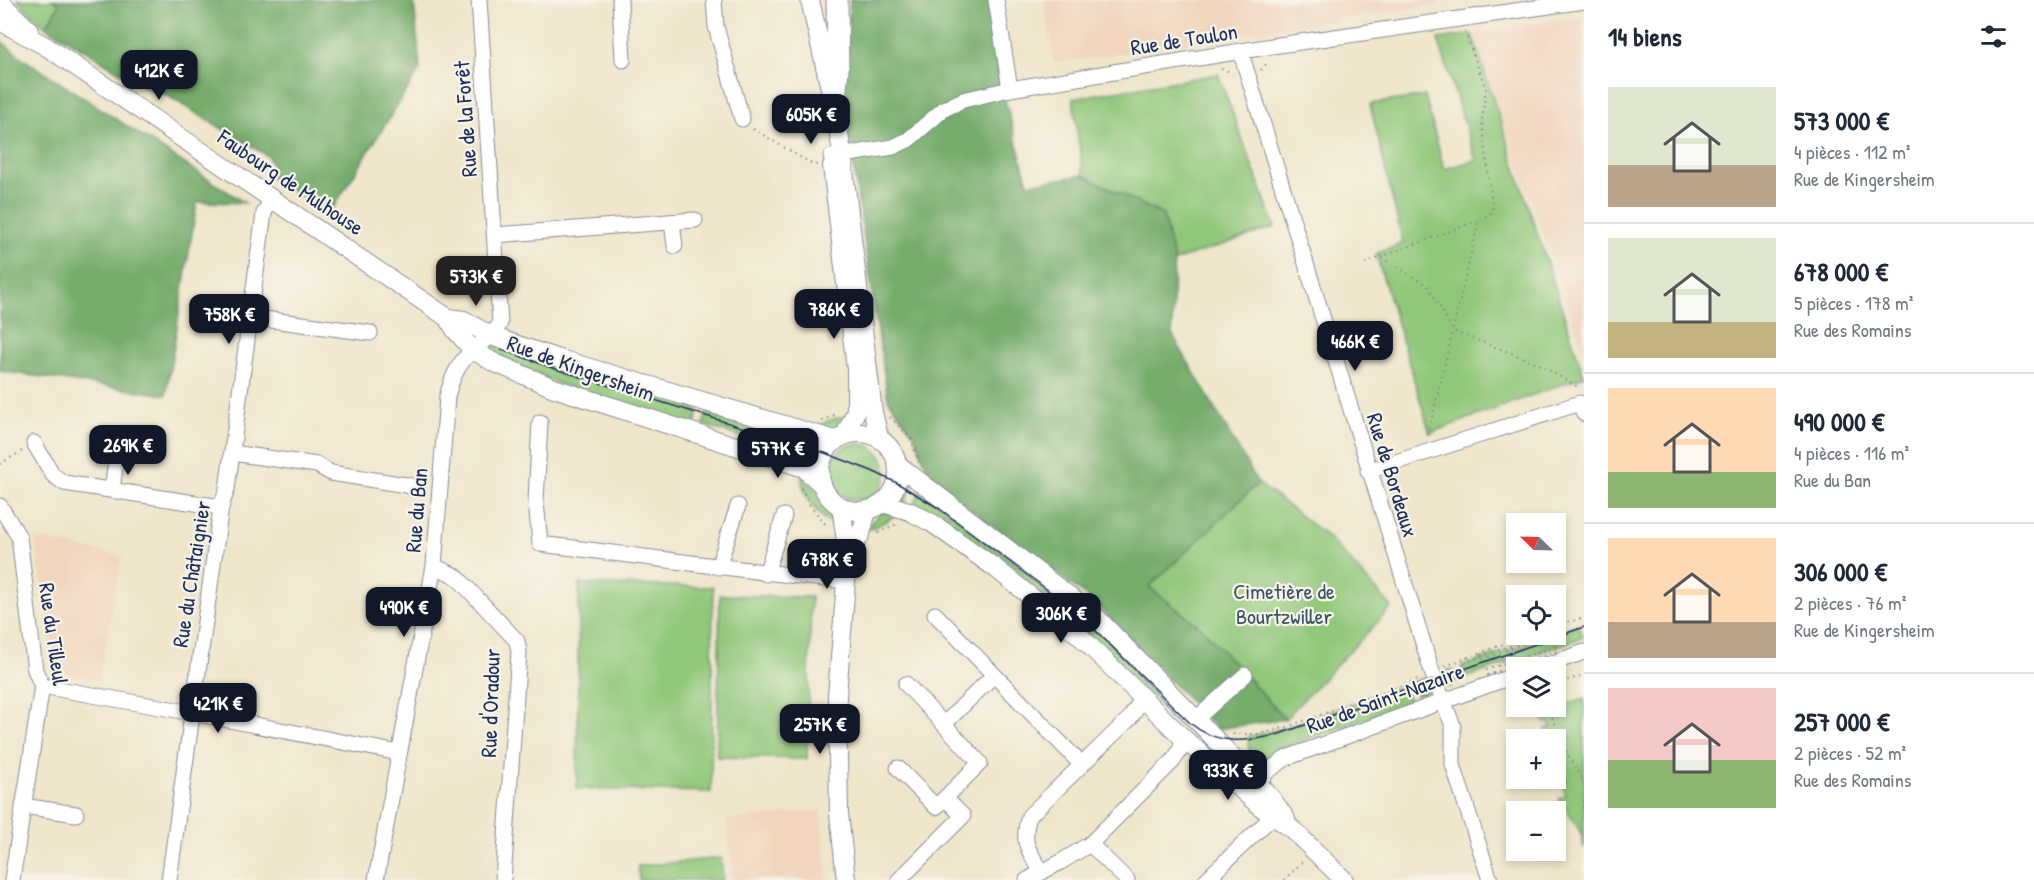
<!DOCTYPE html>
<html lang="fr">
<meta charset="utf-8">
<style>
:root{--surface:#fff;--page:#f2f2f3;--text:#1f2937;--muted:#747a83;--line:#e0e1e3;--accent:#111827}
body{margin:0;font-family:"Patrick Hand",sans-serif;background:var(--page);color:var(--text);height:100vh;display:flex;flex-direction:column;font-size:22px;white-space:nowrap}
*{box-sizing:border-box;margin:0}
p{font-size:20px;color:var(--muted)}
.icon{flex:none;width:33px;height:33px;fill:none;stroke:currentColor;stroke-width:2;stroke-linecap:round;stroke-linejoin:round}
.map{position:relative;flex:1;overflow:hidden}
.side{display:flex;flex-direction:column;background:var(--surface);width:450px}
.side>*{flex:none}
.needle{width:39px;rotate:293deg}
.tools{position:absolute;left:1506px;top:513px;display:grid;gap:12px}
.tools a{display:grid;place-items:center;width:60px;height:60px;border-radius:0px;background:var(--surface);box-shadow:0 3px 9px #0003;font-size:30px}
.price{position:absolute;translate:-50% -51px;padding:0 14px;border-radius:12px;background:var(--accent);color:#fff;font-size:20px;line-height:39px;filter:drop-shadow(0 2px 3px #0008)}
.price::after{content:'';position:absolute;left:50%;top:36px;width:18px;height:14px;margin-left:-9px;background:inherit;clip-path:polygon(0 0,100% 0,50% 100%)}
.price.selected{background:#222;color:#fff}
ul{padding:0;list-style:none}
li{display:flex;align-items:center;gap:18px;height:150px;padding:0 24px}
li+li{border-top:2px solid var(--line)}
li span{display:grid;place-items:center;flex:none;width:168px;height:120px;border-radius:0px;color:#555}
li>.icon{margin-inline-start:auto}
span .icon{width:72px;height:72px;fill:#fffc;stroke-width:1}
li b{font-size:26px}
h2{display:flex;justify-content:space-between;align-items:center;height:72px;padding:0 24px;font-size:26px}
main{display:flex;flex:1;min-height:0}
.map>svg:first-child{display:block}
.built{fill:#f1d5bd}
.green{fill:#91c77a;stroke:#567b6c;stroke-width:1.5}
.forest{fill:#74ac6a;stroke:#486e64;stroke-width:1.5}
.lines{fill:none;stroke-linecap:round;stroke-linejoin:round}
.minor-casing{stroke:#858a94;stroke-width:17}
.major-casing{stroke:#858a94;stroke-width:20}
.highway-casing{stroke:#858a94;stroke-width:23}
.path{stroke:#858a94;stroke-width:2;stroke-dasharray:1.5 4.5;stroke-linecap:butt}
.minor{stroke:#fff;stroke-width:15}
.major{stroke:#fff;stroke-width:18}
.highway{stroke:#fff;stroke-width:21}
.tram{stroke:#1b2f5e;stroke-width:1.5}
.labels{text-anchor:middle;stroke-width:4.5;stroke-linejoin:round;paint-order:stroke}
.street-label{font-size:22px;fill:#1b2f5e;stroke:#f7f3e8}
.park-label{font-size:22px;fill:#385565;stroke:#f7f3e8}
</style>
<main>
<div class="map">
<svg width="1584" height="880" viewBox="0 0 1584 880">
<rect width="100%" height="100%" fill="#f7f3e8"/>
<filter id="ink" filterUnits="userSpaceOnUse"><feTurbulence type="fractalNoise" baseFrequency=".0167" numOctaves="2"/><feDisplacementMap in="SourceGraphic" scale="12" xChannelSelector="R" yChannelSelector="G"/><feConvolveMatrix kernelMatrix="1 2 1 2 8 2 1 2 1" color-interpolation-filters="sRGB"/></filter>
<filter id="wash" filterUnits="userSpaceOnUse"><feTurbulence type="fractalNoise" baseFrequency=".008" numOctaves="4" result="noise"/><feDisplacementMap in="SourceGraphic" scale="24" xChannelSelector="R" yChannelSelector="G"/><feGaussianBlur stdDeviation="1.35" result="paint"/><feColorMatrix in="noise" values="0 0 0 0 0 0 0 0 0 0 0 0 0 0 0 0 0 1.4 0 .05"/><feComposite in="paint" operator="in"/></filter>
<g filter="url(#wash)">
<rect width="100%" height="100%" fill="#efe6cb"/>
<g class="built">
<polygon points="1044,0 1438,0 1439,4 1054,63"/>
<polygon points="1584,16 1584,351 1472,34"/>
<polygon points="35,538 122,556 99,680 56,671"/>
<polygon points="820,810 828,880 733,880 727,820"/>
</g>
<g class="green">
<polygon points="17,0 54,0 59,4 46,27"/>
<polygon points="1472,34 1584,376 1430,433 1376,254 1403,243 1370,104 1425,96 1444,169 1476,160 1438,39"/>
<polygon points="1218,74 1275,227 1174,261 1163,215 1083,175 1073,98"/>
<polygon points="494,343 687,402 686,406 699,410 694,427 557,383 488,351"/>
<polygon points="707,413 802,443 798,454 703,425"/>
<polygon points="846,416 840,429 834,432 818,426 830,420"/>
<path d="M882,417C900,432 910,448 915,470L905,467C900,449 886,436 882,417Z"/>
<polygon points="812,441 819,444 812,463 804,463"/>
<circle cx="858" cy="472" r="28"/>
<path d="M802,475C813,485 832,510 835,524C819,520 800,493 802,475Z"/>
<polygon points="906,481 912,485 904,504 897,498 903,483"/>
<polygon points="1258,483 1327,536 1392,607 1285,719 1204,630 1149,587"/>
<polygon points="921,490 1089,620 1227,762 1226,764 1088,640 912,508"/>
<polygon points="882,512 900,513 877,526 868,529 871,522"/>
<polygon points="579,584 713,587 711,792 577,789"/>
<polygon points="720,595 811,597 807,759 717,757"/>
<polygon points="1578,624 1583,637 1465,678 1461,667 1556,634"/>
<polygon points="1453,669 1457,681 1451,683 1451,687 1444,685 1439,674"/>
<polygon points="1426,678 1428,690 1424,697 1422,693 1416,696 1411,683"/>
<polygon points="1403,686 1410,703 1278,749 1261,761 1254,753 1249,753 1248,737 1287,727"/>
<polygon points="1584,699 1584,848 1581,833 1559,798 1566,796 1562,784 1566,781 1565,777 1561,778 1556,761 1556,740 1549,739 1546,729 1551,727 1549,722 1545,723 1541,711"/>
<polygon points="721,858 723,880 639,880 638,866"/>
</g>
<g class="forest">
<polygon points="54,0 414,0 420,69 330,213 266,175 272,166 268,156 161,92 148,89 46,27 59,5"/>
<polygon points="850,0 988,0 1004,96 1028,184 1083,175 1163,215 1174,261 1172,334 1258,483 1149,587 1204,630 1285,719 1217,729 1094,602 930,478 915,436 888,399 845,111"/>
<polygon points="0,40 22,58 245,203 197,202 166,395 0,371"/>
</g>
</g>
<g filter="url(#ink)">
<g class="lines">
<defs>
<g id="minor">
<polyline points="620,0 623,60"/>
<polyline points="714,0 716,27 742,119"/>
<polyline points="996,0 1010,89"/>
<polyline points="1241,53 1432,672 1453,726 1453,765 1490,880"/>
<polyline points="831,157 893,147 908,140 944,109 963,100 1010,89 1272,46 1584,1"/>
<polyline points="672,222 675,246"/>
<polyline points="495,235 695,220"/>
<polyline points="249,317 370,333"/>
<path d="M540,422L536,501L540,544C642,556 743,571 846,581"/>
<polyline points="34,443 53,475 64,483 221,507"/>
<polyline points="232,453 317,465 331,473 412,486"/>
<polyline points="1368,471 1580,403 1584,414"/>
<polyline points="112,490 119,437"/>
<polyline points="0,506 19,537 35,670 42,686 12,880"/>
<polyline points="434,566 456,576 517,641 519,652 503,880"/>
<polyline points="718,567 738,506"/>
<polyline points="766,574 784,516"/>
<polyline points="935,614 1082,765"/>
<polyline points="1538,668 1584,652"/>
<polyline points="42,686 193,713 399,753"/>
<polyline points="1196,719 1245,675"/>
<polyline points="944,724 994,675"/>
<polyline points="898,768 936,807 945,798"/>
<polyline points="1251,789 1267,772 1286,758 1516,675"/>
<polyline points="23,806 76,814"/>
<polyline points="1090,844 1127,880"/>
<path d="M1042,872C1028,850 1021,843 1029,816L1130,718L1143,697"/>
<polyline points="169,880 221,507 227,489 264,213 272,198"/>
<path d="M376,880L434,566L447,397C452,377 458,363 474,349C484,340 495,335 500,323L479,0"/>
<polyline points="899,880 963,816 945,798 980,763 906,684"/>
<polyline points="1027,880 1059,863 1090,844 1173,761 1181,749 1182,737"/>
<polyline points="1206,880 1273,816"/>
</g>
<g id="major">
<polyline points="810,0 834,106 841,146 873,412 879,437"/>
<polyline points="0,2 29,30"/>
<polyline points="0,21 47,47 448,318 456,331 473,350 493,362 554,388 804,468 822,485"/>
<polyline points="832,166 856,369 856,411 845,435"/>
<polyline points="448,318 464,320 491,336 556,358 835,440"/>
<circle cx="859" cy="472" r="39"/>
<polyline points="898,465 1095,616 1257,782 1272,799 1286,819"/>
<polyline points="883,503 909,511 932,523 994,567 1080,636 1182,737 1262,808 1292,829 1344,880"/>
<polyline points="841,506 848,556 837,696 839,813 846,880"/>
<polyline points="848,556 861,534 867,510"/>
</g>
<polyline id="highway" points="834,106 838,70 837,0"/>
</defs>
<use href="#minor" class="minor-casing"/>
<use href="#major" class="major-casing"/>
<use href="#highway" class="highway-casing"/>
<g class="path">
<polyline points="1465,32 1486,89 1482,120 1493,212 1479,220"/>
<polyline points="1221,69 1226,70 1232,74"/>
<polyline points="1261,70 1269,61"/>
<polyline points="753,129 812,164 818,165"/>
<polyline points="1381,257 1479,220 1427,439"/>
<polyline points="1365,263 1381,257 1428,286 1453,331 1537,363 1576,386 1577,391"/>
<polyline points="890,417 911,438 919,462"/>
<polyline points="822,421 838,413"/>
<polyline points="0,464 22,451"/>
<polyline points="801,488 809,504 828,527"/>
<polyline points="878,533 897,524"/>
<polyline points="1556,625 1584,618"/>
<polyline points="1556,630 1562,628 1561,623"/>
<polyline points="1512,643 1535,634"/>
<polygon points="1555,646 1557,651 1488,675 1486,670"/>
<polyline points="1481,653 1483,659 1549,634"/>
<polyline points="1467,657 1468,661 1543,634"/>
<polyline points="1445,666 1530,634"/>
<polyline points="1556,684 1584,675"/>
<path d="M1548,706C1557,732 1567,759 1584,780"/>
<polyline points="1233,734 1260,734 1287,727 1421,678"/>
<polyline points="1284,880 1303,861"/>
</g>
<use href="#minor" class="minor"/>
<use href="#major" class="major"/>
<use href="#highway" class="highway"/>
<path class="tram" d="M501,349L552,368L825,453L872,471L897,483L940,509L1057,597L1091,626L1189,722C1215,745 1247,743 1279,734L1584,627"/>
</g>
</g>
<g class="labels">
<g class="street-label">
<text transform="translate(1184 39) rotate(-9)" y="8">Rue de Toulon</text>
<text transform="translate(465 119) rotate(-94)" y="8">Rue de la Forêt</text>
<text transform="translate(291 182) rotate(34)" y="8">Faubourg de Mulhouse</text>
<text transform="translate(581 368) rotate(20)" y="8">Rue de Kingersheim</text>
<text transform="translate(1393 475) rotate(73)" y="8">Rue de Bordeaux</text>
<text transform="translate(416 510) rotate(-85)" y="8">Rue du Ban</text>
<text transform="translate(191 574) rotate(-81)" y="8">Rue du Châtaignier</text>
<text transform="translate(54 634) rotate(82)" y="8">Rue du Tilleul</text>
<text transform="translate(1385 698) rotate(-20)" y="8">Rue de Saint-Nazaire</text>
<text transform="translate(490 703) rotate(-88)" y="8">Rue d'Oradour</text>
</g>
<g class="park-label">
<text x="1284" y="599">Cimetière de<tspan x="1284" dy="25">Bourtzwiller</tspan></text>
</g>
</g>
</svg>
<div class="tools">
<a><svg class="needle" viewBox="-14 -14 28 28"><path d="M0-13l5 13h-10z" fill="#e53935"/><path d="M0 13l5-13h-10z" fill="#747a83"/></svg></a>
<a><svg class="icon" aria-label="locate" viewBox="0 0 24 24"><circle cx="12" cy="12" r="6"/><path d="M12 2v4M12 18v4M2 12h4M18 12h4"/></svg></a>
<a><svg class="icon" aria-label="layers" viewBox="0 0 24 24"><path d="M12 4l9 5-9 5-9-5zM3 14l9 5 9-5"/></svg></a>
<a>+</a>
<a>−</a>
</div>
<b class="price" style="left:159px;top:101px">412K €</b>
<b class="price" style="left:811px;top:145px">605K €</b>
<b class="price selected" style="left:476px;top:307px">573K €</b>
<b class="price" style="left:834px;top:340px">786K €</b>
<b class="price" style="left:229px;top:345px">758K €</b>
<b class="price" style="left:1355px;top:372px">466K €</b>
<b class="price" style="left:128px;top:476px">269K €</b>
<b class="price" style="left:778px;top:479px">577K €</b>
<b class="price" style="left:827px;top:590px">678K €</b>
<b class="price" style="left:404px;top:638px">490K €</b>
<b class="price" style="left:1061px;top:644px">306K €</b>
<b class="price" style="left:218px;top:734px">421K €</b>
<b class="price" style="left:820px;top:755px">257K €</b>
<b class="price" style="left:1228px;top:801px">933K €</b>
</div>
<section class="side">
<h2>14 biens<svg class="icon" aria-label="filters" viewBox="0 0 24 24"><path d="M4 7h16M4 17h16"/><circle cx="9" cy="7" r="2"/><circle cx="15" cy="17" r="2"/></svg></h2>
<ul>
<li><span style="background:linear-gradient(#dfe7d0 65%,#b9a48a 0)"><svg class="icon" aria-label="home" viewBox="0 0 24 24"><path d="M3 11l9-7 9 7M6 9v11h12V9"/></svg></span><div><b>573 000 €</b><p>4 pièces · 112 m²</p><p>Rue de Kingersheim</p></div></li>
<li><span style="background:linear-gradient(#dfe7d0 70%,#c2b280 0)"><svg class="icon" aria-label="home" viewBox="0 0 24 24"><path d="M3 11l9-7 9 7M6 9v11h12V9"/></svg></span><div><b>678 000 €</b><p>5 pièces · 178 m²</p><p>Rue des Romains</p></div></li>
<li><span style="background:linear-gradient(#ffd9b3 70%,#8fb573 0)"><svg class="icon" aria-label="home" viewBox="0 0 24 24"><path d="M3 11l9-7 9 7M6 9v11h12V9"/></svg></span><div><b>490 000 €</b><p>4 pièces · 116 m²</p><p>Rue du Ban</p></div></li>
<li><span style="background:linear-gradient(#ffd9b3 70%,#b9a48a 0)"><svg class="icon" aria-label="home" viewBox="0 0 24 24"><path d="M3 11l9-7 9 7M6 9v11h12V9"/></svg></span><div><b>306 000 €</b><p>2 pièces · 76 m²</p><p>Rue de Kingersheim</p></div></li>
<li><span style="background:linear-gradient(#f6c9c9 60%,#8fb573 0)"><svg class="icon" aria-label="home" viewBox="0 0 24 24"><path d="M3 11l9-7 9 7M6 9v11h12V9"/></svg></span><div><b>257 000 €</b><p>2 pièces · 52 m²</p><p>Rue des Romains</p></div></li>
</ul>
</section>
</main>
